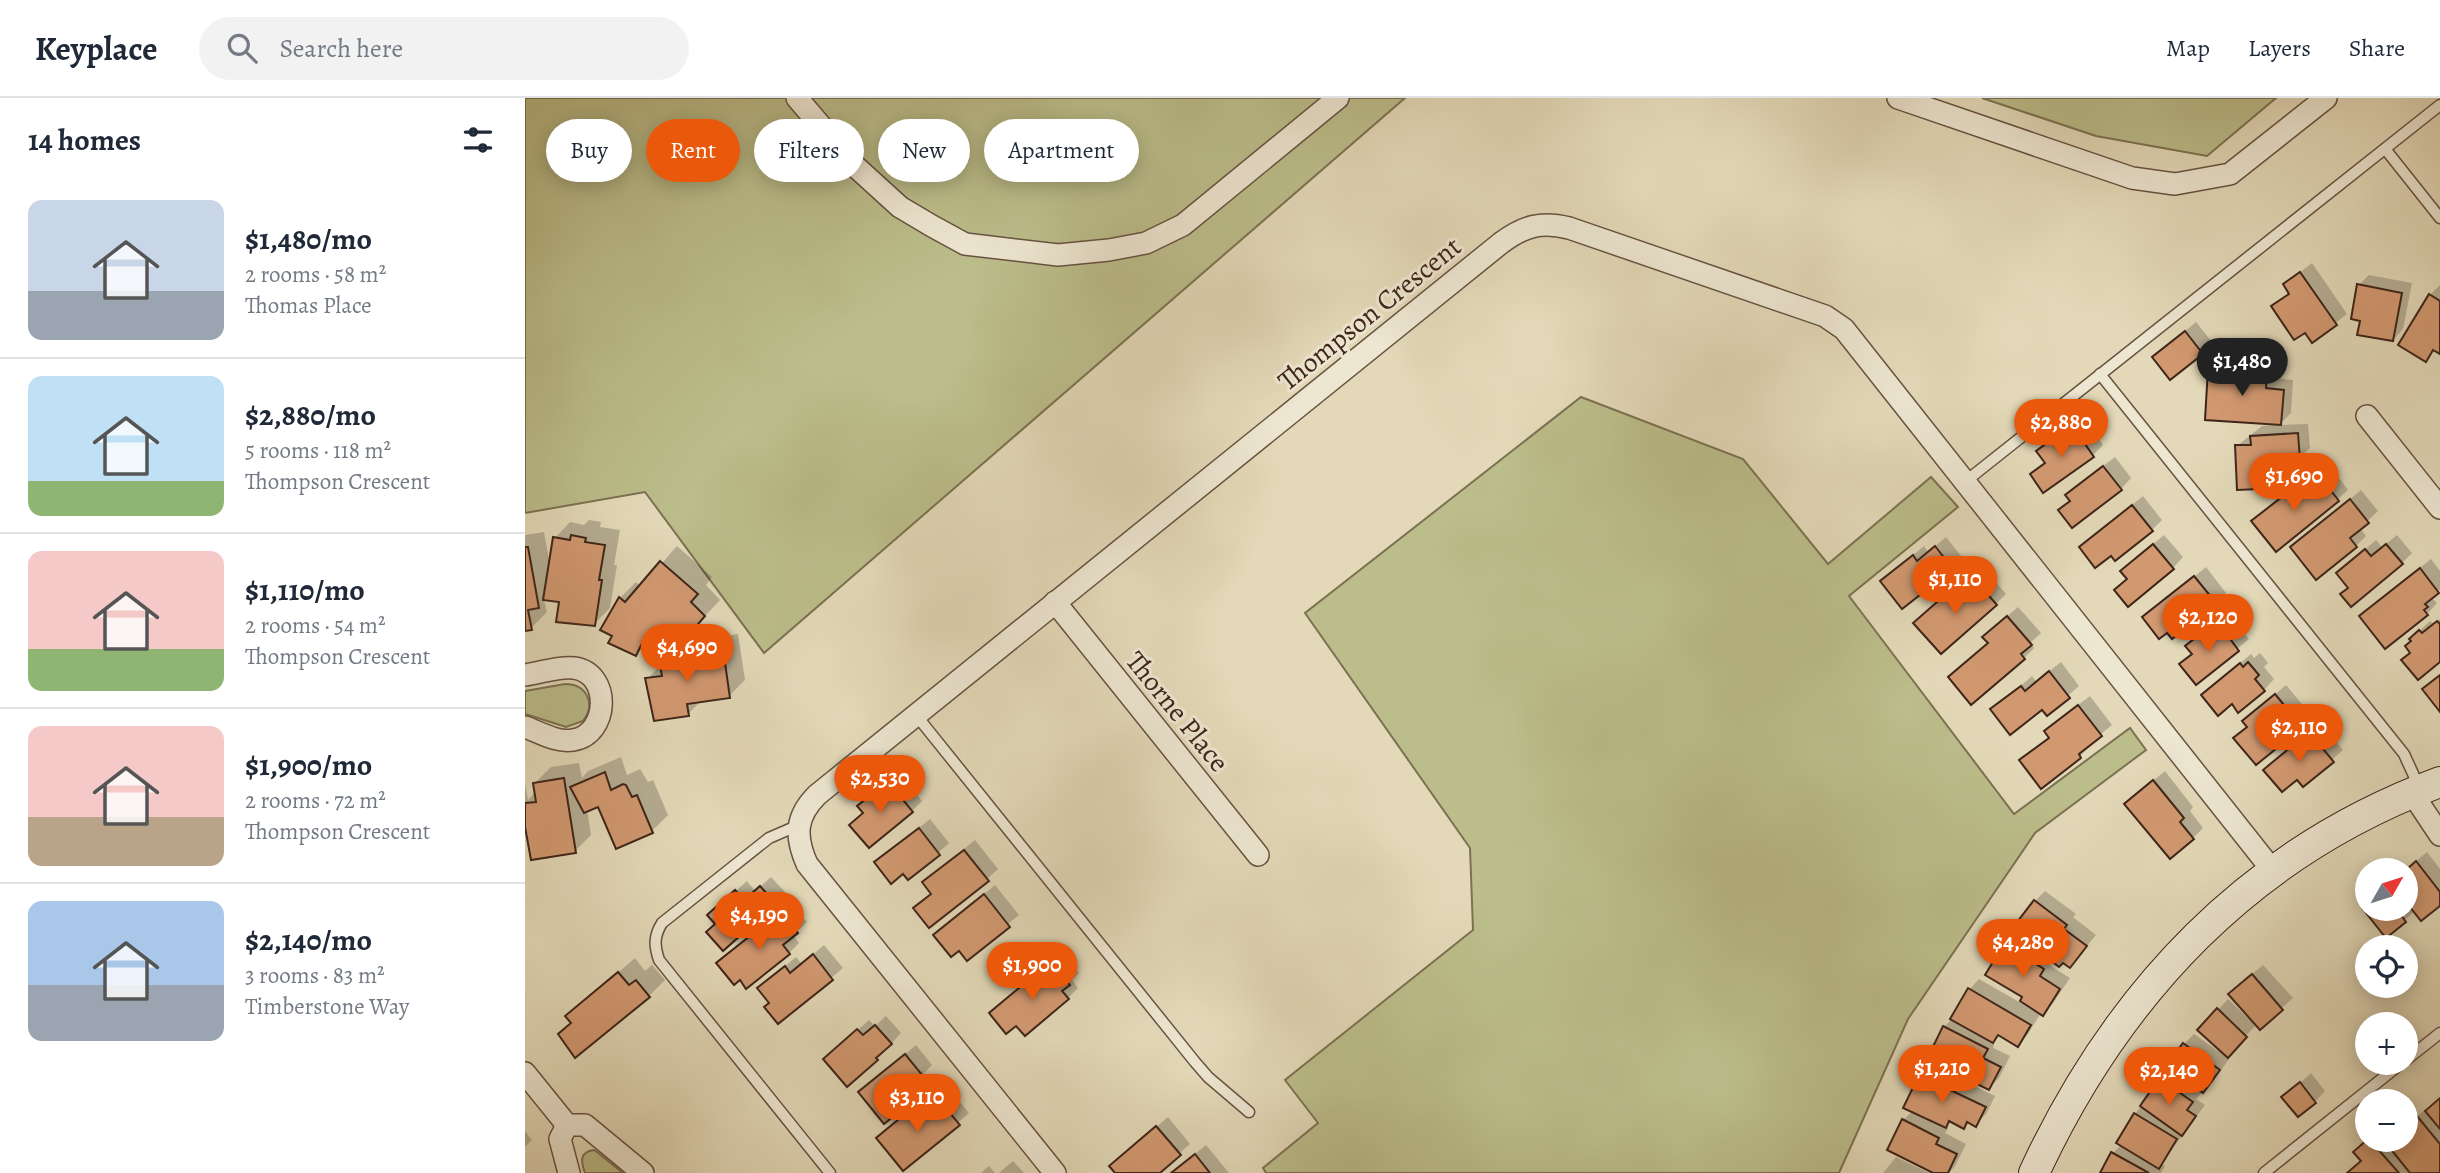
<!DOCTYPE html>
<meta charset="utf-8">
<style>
:root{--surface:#fff;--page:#f2f2f3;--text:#1f2937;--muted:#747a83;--line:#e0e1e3;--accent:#ea580c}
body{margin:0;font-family:Alegreya,serif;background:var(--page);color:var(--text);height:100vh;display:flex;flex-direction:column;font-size:26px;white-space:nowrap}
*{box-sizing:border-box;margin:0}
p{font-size:23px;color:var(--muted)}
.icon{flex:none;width:38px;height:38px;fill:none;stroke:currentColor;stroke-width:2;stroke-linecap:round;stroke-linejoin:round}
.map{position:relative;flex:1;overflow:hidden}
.sheet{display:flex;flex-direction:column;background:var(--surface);width:525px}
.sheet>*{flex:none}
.banner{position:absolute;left:21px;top:21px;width:665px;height:63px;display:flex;gap:14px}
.needle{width:46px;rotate:51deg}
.tools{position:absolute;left:1830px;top:760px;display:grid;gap:14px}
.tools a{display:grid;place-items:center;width:63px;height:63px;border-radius:50%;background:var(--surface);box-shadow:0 4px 18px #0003;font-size:35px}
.price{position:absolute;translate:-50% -60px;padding:0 16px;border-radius:24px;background:var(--accent);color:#fff;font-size:23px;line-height:46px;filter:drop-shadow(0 2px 4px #0008)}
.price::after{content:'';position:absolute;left:50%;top:42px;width:21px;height:16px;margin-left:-10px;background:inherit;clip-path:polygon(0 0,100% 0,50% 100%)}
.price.current{background:#222;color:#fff}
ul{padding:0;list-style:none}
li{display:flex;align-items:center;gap:21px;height:175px;padding:0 28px}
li+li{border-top:2px solid var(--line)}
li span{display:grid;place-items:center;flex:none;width:196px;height:140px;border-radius:14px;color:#555}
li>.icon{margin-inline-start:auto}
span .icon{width:84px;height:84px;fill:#fffc;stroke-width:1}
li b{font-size:30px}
h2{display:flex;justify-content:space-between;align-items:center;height:84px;padding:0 28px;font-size:30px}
.tag{padding:0 24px;border-radius:32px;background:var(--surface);box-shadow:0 4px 18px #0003;font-size:24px;line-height:63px}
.tag.current{background:var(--accent);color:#fff}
header{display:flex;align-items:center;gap:42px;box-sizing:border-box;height:98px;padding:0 35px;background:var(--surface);border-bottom:2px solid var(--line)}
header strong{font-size:33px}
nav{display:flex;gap:38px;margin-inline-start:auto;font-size:24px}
.search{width:490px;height:63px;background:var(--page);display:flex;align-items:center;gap:18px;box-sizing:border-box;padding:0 24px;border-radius:38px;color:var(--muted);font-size:26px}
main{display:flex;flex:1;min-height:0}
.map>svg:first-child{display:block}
.green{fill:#bbbd8a;stroke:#7c7152;stroke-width:2}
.shadow{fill:#0003}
.building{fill:#d29971;stroke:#3e251a;stroke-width:2}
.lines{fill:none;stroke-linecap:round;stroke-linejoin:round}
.lane-casing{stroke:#675242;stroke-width:13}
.street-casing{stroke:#675242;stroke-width:24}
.secondary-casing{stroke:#3e251a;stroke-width:32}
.lane{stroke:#ede6d1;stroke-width:10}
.street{stroke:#ede6d1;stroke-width:21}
.secondary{stroke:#ede6d1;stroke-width:30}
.labels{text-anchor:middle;stroke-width:6;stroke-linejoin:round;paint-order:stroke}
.street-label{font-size:28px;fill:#3e251a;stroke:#ede6d1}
</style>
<header>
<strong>Keyplace</strong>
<div class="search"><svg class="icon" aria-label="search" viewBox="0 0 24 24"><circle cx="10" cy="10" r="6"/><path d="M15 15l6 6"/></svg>Search here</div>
<nav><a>Map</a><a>Layers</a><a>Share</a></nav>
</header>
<main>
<section class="sheet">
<h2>14 homes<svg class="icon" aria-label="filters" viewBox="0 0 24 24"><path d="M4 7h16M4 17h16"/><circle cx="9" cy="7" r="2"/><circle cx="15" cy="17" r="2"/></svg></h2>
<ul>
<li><span style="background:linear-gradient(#c9d6e8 65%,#9aa5b1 0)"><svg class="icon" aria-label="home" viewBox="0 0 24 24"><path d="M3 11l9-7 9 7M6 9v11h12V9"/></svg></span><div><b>$1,480/mo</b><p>2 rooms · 58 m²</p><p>Thomas Place</p></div></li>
<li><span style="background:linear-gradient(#bfe0f5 75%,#8fb573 0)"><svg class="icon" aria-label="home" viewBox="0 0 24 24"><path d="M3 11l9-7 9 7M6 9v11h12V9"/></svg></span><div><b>$2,880/mo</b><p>5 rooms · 118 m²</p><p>Thompson Crescent</p></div></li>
<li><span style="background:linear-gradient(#f6c9c9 70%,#8fb573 0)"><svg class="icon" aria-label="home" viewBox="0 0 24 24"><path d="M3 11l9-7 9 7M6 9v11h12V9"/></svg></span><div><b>$1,110/mo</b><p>2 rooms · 54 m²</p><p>Thompson Crescent</p></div></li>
<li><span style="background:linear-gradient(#f6c9c9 65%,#b9a48a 0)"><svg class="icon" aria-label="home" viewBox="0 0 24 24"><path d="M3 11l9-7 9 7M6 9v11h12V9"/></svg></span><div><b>$1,900/mo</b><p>2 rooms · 72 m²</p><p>Thompson Crescent</p></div></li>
<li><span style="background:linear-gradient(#a9c7e8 60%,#9aa5b1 0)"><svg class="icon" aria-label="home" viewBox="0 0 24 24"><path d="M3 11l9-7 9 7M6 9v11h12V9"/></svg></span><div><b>$2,140/mo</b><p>3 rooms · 83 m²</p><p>Timberstone Way</p></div></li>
</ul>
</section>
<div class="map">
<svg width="1915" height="1075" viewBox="0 0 1915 1075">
<rect width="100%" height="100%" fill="#e3d9b8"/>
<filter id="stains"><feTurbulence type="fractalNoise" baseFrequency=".00286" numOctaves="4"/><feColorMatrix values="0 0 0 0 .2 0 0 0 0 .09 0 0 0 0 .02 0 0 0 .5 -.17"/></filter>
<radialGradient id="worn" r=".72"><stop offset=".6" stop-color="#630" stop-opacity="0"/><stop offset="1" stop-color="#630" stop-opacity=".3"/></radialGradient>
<g class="green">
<polygon points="0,0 880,0 239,555 120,394 0,415"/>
<polygon points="1457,0 1751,0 1682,58 1571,38"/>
<polygon points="1056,299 1218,361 1303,466 1406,379 1433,409 1324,498 1489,716 1605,630 1621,652 1510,735 1383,921 1314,1075 741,1075 738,1070 793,1025 760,982 948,832 945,750 780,515"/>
<path d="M40,586C62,586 71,606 58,623L41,629L0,616V593Z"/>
<path d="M69,1052L72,1054L98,1075H60C56,1064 54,1054 69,1052Z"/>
</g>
<g class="shadow">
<polygon points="1787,165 1822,216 1788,242 1780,232 1748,209 1765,194 1760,186"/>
<polygon points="1844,177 1887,185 1878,231 1868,242 1837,222 1834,187"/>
<polygon points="1915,187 1915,254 1911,251 1900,262 1905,197"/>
<polygon points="1671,224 1687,244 1677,255 1629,259"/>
<polygon points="1695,260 1751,264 1750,280 1768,282 1766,315 1754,327 1783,326 1785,350 1774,360 1764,361 1765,378 1755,388 1712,348 1737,328 1748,327 1748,325 1685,271"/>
<polygon points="1558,318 1578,347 1568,357 1519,393 1507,376 1521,364 1513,353 1523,343"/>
<polygon points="1590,359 1606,380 1596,391 1535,412 1546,402 1543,397 1553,387"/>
<polygon points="1808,372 1823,392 1812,402 1729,423 1787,375 1794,383"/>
<polygon points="1836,392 1853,413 1835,430 1841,438 1831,448 1767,449"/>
<polygon points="1618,398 1637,422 1627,432 1586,455 1556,449"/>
<polygon points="64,422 76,424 75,429 95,432 89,467 92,467 85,510 69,526 36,503 19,502 22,514 6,530 0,531 0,437 19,434 25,467 30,440 45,424 59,427"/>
<polygon points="1639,437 1658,459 1648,470 1603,481 1608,463"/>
<polygon points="1872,437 1887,455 1877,465 1825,489 1813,475 1851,442 1857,449"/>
<polygon points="1421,439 1437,459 1426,469 1357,483 1399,448 1403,454"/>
<polygon points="152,448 187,479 181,487 195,502 157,543 155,541 149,546 213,536 220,582 204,598 177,602 163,616 122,581 137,566 136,562 150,547 146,544 126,541 111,556 89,537 78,531 95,500 111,484 116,489"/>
<polygon points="1906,461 1915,473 1915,491 1908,501 1912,505 1902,516 1847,508"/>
<polygon points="1681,469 1701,495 1690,505 1620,519"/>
<polygon points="1461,473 1481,496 1471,506 1401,514 1439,481 1445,487"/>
<polygon points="1493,509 1516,535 1505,545 1509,550 1499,560 1464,544 1470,529"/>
<polygon points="1699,517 1708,528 1711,525 1724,541 1671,585 1668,555 1662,548"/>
<polygon points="1915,521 1915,562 1887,554 1888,542 1886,541 1905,523 1909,526"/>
<polygon points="1735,555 1743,565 1739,569 1749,581 1739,592 1689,587 1726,556 1729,560"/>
<polygon points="1536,564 1554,588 1522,616 1517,610 1468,612 1507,578 1511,584"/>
<polygon points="1761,587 1781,611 1757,633 1761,638 1751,649 1723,628 1730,613"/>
<polygon points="1565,598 1587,627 1564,646 1565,648 1555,658 1496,663 1525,638 1521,634 1532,623"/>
<polygon points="1795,625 1818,652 1778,687 1751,662"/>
<polygon points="96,659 102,677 115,671 123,684 128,682 143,717 127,733 92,748 74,707 62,712 66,737 50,753 0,728 0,685 3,702 11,693 10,685 26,669 54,665 57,680 63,673"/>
<polygon points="1640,673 1668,709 1665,713 1678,730 1668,740 1612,696"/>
<polygon points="377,678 397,703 387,713 340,714 345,698 366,680 370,685"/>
<polygon points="405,721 424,745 413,755 379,774 351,765"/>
<polygon points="450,742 473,771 462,781 390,810 407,794 399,784"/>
<polygon points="1902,754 1915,771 1915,806 1890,813 1861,838 1843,810 1881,810 1880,772"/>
<polygon points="246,779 260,794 249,804 192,826 195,807 222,783 230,793"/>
<polygon points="470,787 494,817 442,860 435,850 410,837"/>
<polygon points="1520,793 1551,816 1548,819 1571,837 1545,868 1538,863 1527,862 1524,867 1545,880 1528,905 1518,916 1516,915 1503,936 1493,946 1475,936 1471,940 1468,950 1485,958 1474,980 1464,990 1419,929 1428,920 1444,892 1454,881 1496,905 1499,899 1480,847 1492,835 1510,803"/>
<polygon points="266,805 282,824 268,837 274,845 264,855 215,879 193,865"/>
<polygon points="299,847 318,870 253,924 246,905 234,890 271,859 277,866"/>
<polygon points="537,855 554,875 547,882 553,890 543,900 477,905"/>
<polygon points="110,860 120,873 127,867 140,882 124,898 35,936 47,924 43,918"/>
<polygon points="1738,867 1768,900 1735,930 1732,926 1701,959 1704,961 1688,983 1671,1001 1680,1007 1636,1066 1640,1068 1636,1075 1577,1075 1588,1055 1596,1047 1610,1016 1633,986 1643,976 1645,978 1650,973 1659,946 1669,936 1696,955 1693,912 1703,901 1723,920 1725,918 1716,885"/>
<polygon points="361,918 376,935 352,961 311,951 344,922 350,928"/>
<polygon points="391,947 407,967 395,979 402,987 359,1024 335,994"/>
<polygon points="1406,967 1470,998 1461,1016 1450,1027 1444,1023 1439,1028 1426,1023 1421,1028 1423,1030 1420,1035 1441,1046 1430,1068 1424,1075 1412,1075 1378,1022 1388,1013 1380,1009 1396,978"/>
<polygon points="1786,975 1800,993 1790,1004 1759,999"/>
<polygon points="427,994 444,1015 379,1071 364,1030 402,998 410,1008"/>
<polygon points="1915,1001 1915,1075 1824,1075 1838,1062 1844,1041 1881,1041 1881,1026"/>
<polygon points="643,1019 665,1046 632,1075 592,1075 597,1058"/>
<polygon points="0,1033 7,1042 0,1049"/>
<polygon points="681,1047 704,1075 646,1075"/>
<polygon points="1371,1059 1404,1075 1358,1075"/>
<polygon points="488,1063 499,1075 474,1075"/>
<polygon points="464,1068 470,1075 456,1075"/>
</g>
<g class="building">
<polygon points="1775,174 1812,227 1787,245 1780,235 1769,242 1746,208 1764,196 1758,186"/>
<polygon points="1832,186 1877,195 1868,243 1832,237 1835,223 1826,221"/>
<polygon points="1904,196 1915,203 1915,256 1908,252 1901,264 1873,247"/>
<polygon points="1660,233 1678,256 1645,282 1627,259"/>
<polygon points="1683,270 1742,274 1741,290 1759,292 1756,327 1680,322"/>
<polygon points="1547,327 1569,359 1518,395 1505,376 1520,365 1511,353"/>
<polygon points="1773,335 1775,362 1754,363 1756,390 1712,392 1710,347 1726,347 1725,338"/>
<polygon points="1578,368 1597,392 1547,430 1533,412 1545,403 1540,397"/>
<polygon points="1797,381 1814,403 1751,454 1726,423 1776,384 1783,392"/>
<polygon points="1825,401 1844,425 1825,440 1832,449 1791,482 1765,449"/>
<polygon points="1607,407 1628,433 1590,463 1586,458 1570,470 1554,449"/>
<polygon points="46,437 61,440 60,444 80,447 74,482 77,482 70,528 31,524 34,504 18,502 28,439 45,442"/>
<polygon points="1628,446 1649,471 1603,509 1589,492 1602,481 1595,473"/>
<polygon points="1861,446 1878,466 1826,509 1815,496 1823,490 1811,475 1840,451 1846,458"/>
<polygon points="1410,448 1428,471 1377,511 1355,483 1388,457 1392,463"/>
<polygon points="0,449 3,449 14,510 3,512 7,532 0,533"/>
<polygon points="135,463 173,496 166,504 180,518 157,545 154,543 149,549 145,545 138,554 120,539 111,558 83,545 87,538 75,532 94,499 100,504"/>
<polygon points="1895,470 1914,495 1900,506 1903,509 1899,512 1903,517 1860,551 1834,518"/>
<polygon points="1669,478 1692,506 1647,541 1642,535 1634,541 1617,519"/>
<polygon points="1450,482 1472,507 1416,556 1388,525 1428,490 1433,496"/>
<polygon points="1482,518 1507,547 1496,556 1500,561 1446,607 1423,579 1463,545 1457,539"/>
<polygon points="1912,523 1915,526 1915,564 1893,582 1876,562 1885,555 1880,548 1886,543 1884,541 1894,532 1897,535"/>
<polygon points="1688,526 1696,537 1700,534 1714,553 1671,587 1654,566 1667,556 1660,548"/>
<polygon points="198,551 205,600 162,606 164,618 129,623 120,580 137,578 134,561"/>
<polygon points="1723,564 1734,577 1730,581 1740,593 1713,615 1707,606 1693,618 1676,597 1715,565 1718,569"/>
<polygon points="1524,573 1545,600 1522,618 1517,612 1485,637 1465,611 1496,588 1500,593"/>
<polygon points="1915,577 1915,614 1897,591"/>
<polygon points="1750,596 1772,623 1747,644 1752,650 1731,667 1708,640 1722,629 1717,623"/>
<polygon points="1553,607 1577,638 1554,656 1556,660 1516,691 1494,662 1524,640 1519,633"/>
<polygon points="1784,634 1809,664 1778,689 1772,682 1757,694 1738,672"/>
<polygon points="80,674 86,692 98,686 101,687 107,699 112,697 128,735 91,751 73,709 59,715 45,689"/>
<polygon points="39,680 51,755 6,762 0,729 0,705 11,704 8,685"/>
<polygon points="1628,682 1659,720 1655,724 1669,741 1645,761 1599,706"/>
<polygon points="366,687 388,714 344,750 324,727 338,715 332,708 355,690 358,694"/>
<polygon points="394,730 415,757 383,782 378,776 366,786 349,764"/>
<polygon points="439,752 464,783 404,830 388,810 406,796 397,784"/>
<polygon points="1891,763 1915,794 1915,808 1896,823 1881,804 1881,772"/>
<polygon points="235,788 251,806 198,853 181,834 190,826 182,817 210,792 219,802"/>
<polygon points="459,796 485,829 442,863 434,853 426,859 408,837"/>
<polygon points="1843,798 1843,810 1871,810 1881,824 1861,840 1837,810 1841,807 1837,802"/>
<polygon points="1509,802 1542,827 1539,831 1562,848 1545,870 1538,865 1534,869 1486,832"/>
<polygon points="255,814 273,835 258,847 265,856 221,891 215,882 209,887 191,865"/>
<polygon points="1479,846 1519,871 1515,878 1535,891 1518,918 1495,903 1497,899 1460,877"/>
<polygon points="288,856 308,882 253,926 239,909 244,905 232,890 260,868 265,875"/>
<polygon points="525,864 545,887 537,893 544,901 500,938 491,928 481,936 464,915"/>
<polygon points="93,874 104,887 111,882 125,899 50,960 33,936 46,925 40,918"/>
<polygon points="1727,876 1758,912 1735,932 1703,896"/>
<polygon points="1443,890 1506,927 1493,949 1473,937 1468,945 1425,921"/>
<polygon points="1692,910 1722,939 1703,960 1672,932"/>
<polygon points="350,927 367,946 351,960 353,962 322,989 298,961 332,931 338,937"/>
<polygon points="1418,928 1463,951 1458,960 1476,969 1464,992 1402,961"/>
<polygon points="1658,945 1695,972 1678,995 1641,968"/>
<polygon points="380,956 398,978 384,989 392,999 359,1026 333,994"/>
<polygon points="1394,977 1461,1009 1451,1029 1442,1024 1439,1031 1424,1023 1421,1030 1378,1010"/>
<polygon points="1638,983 1668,1004 1662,1012 1671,1018 1657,1038 1615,1008 1631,985 1634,987"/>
<polygon points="1775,984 1791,1005 1773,1019 1756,999"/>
<polygon points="1915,1000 1915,1031 1900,1013"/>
<polygon points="415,1003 435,1027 378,1073 351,1040 391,1007 399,1017"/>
<polygon points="1609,1015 1652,1041 1634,1071 1591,1045"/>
<polygon points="1892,1018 1915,1046 1915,1075 1885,1075 1860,1044 1863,1041 1881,1041 1881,1026"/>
<polygon points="1377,1021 1414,1040 1411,1046 1432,1056 1423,1075 1408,1075 1362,1052"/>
<polygon points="631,1028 656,1057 635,1075 590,1075 584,1068"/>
<polygon points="1843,1041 1844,1041 1874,1075 1822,1075 1836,1063 1828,1054"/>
<polygon points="1586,1054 1624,1075 1575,1075"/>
<polygon points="670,1056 685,1075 646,1075"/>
</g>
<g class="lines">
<defs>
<g id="lane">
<polyline points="1861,52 1915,120"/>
<polyline points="1575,276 1879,656 1895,691"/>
<polyline points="1441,383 1915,7"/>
<polyline points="391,617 670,964 683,979 724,1014"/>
<path d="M274,727L244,740L137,825C129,838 129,847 134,862L305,1075"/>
<polyline points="1881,962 1915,935"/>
<polyline points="1739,1075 1878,964"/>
</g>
<g id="street">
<polyline points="272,0 331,69 375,109 407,128 440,146 533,157 584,152 621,145 658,127 813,0"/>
<polyline points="1373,0 1607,80 1650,86 1705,76 1801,0"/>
<polyline points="1842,318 1915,410"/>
<polyline points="530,504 733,757"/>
<path d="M0,577C15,575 34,568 49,570C87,575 84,637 48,642C32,645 14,634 0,629"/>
<polyline points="1887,695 1915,737"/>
<polyline points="0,975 42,1027"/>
<polyline points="44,1075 35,1041 42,1027 60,1027 118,1075"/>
<path d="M530,1075L282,766C270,739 270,719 292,697L976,145C999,128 1016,123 1044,130L1300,218L1319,231L1748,773"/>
</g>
<path id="secondary" d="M1509,1075C1593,894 1725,754 1915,684"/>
</defs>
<use href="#lane" class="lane-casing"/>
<use href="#street" class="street-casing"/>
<use href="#secondary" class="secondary-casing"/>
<use href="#lane" class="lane"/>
<use href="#street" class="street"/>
<use href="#secondary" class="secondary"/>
</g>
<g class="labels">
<g class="street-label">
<text transform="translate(844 215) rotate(-39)" y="10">Thompson Crescent</text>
<text transform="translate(653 613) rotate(51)" y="10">Thorne Place</text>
</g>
</g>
<rect width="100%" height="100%" filter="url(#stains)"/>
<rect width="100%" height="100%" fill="url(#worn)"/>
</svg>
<div class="tools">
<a><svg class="needle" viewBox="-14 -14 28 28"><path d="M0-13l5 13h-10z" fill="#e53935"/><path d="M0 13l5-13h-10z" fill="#747a83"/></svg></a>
<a><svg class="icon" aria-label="locate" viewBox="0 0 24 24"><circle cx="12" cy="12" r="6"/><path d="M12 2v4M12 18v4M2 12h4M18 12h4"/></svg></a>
<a>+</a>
<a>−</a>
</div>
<b class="price current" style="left:1717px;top:300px">$1,480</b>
<b class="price" style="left:1536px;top:361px">$2,880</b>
<b class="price" style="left:1769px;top:415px">$1,690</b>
<b class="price" style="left:1430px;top:518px">$1,110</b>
<b class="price" style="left:1683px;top:556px">$2,120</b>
<b class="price" style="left:162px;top:586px">$4,690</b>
<b class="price" style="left:1774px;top:666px">$2,110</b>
<b class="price" style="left:355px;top:717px">$2,530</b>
<b class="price" style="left:234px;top:854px">$4,190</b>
<b class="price" style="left:1498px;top:881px">$4,280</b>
<b class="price" style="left:507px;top:904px">$1,900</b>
<b class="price" style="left:1417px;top:1007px">$1,210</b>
<b class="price" style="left:1644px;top:1009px">$2,140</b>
<b class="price" style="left:392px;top:1036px">$3,110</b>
<div class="banner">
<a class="tag">Buy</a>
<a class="tag current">Rent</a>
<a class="tag">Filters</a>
<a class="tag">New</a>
<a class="tag">Apartment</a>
</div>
</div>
</main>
